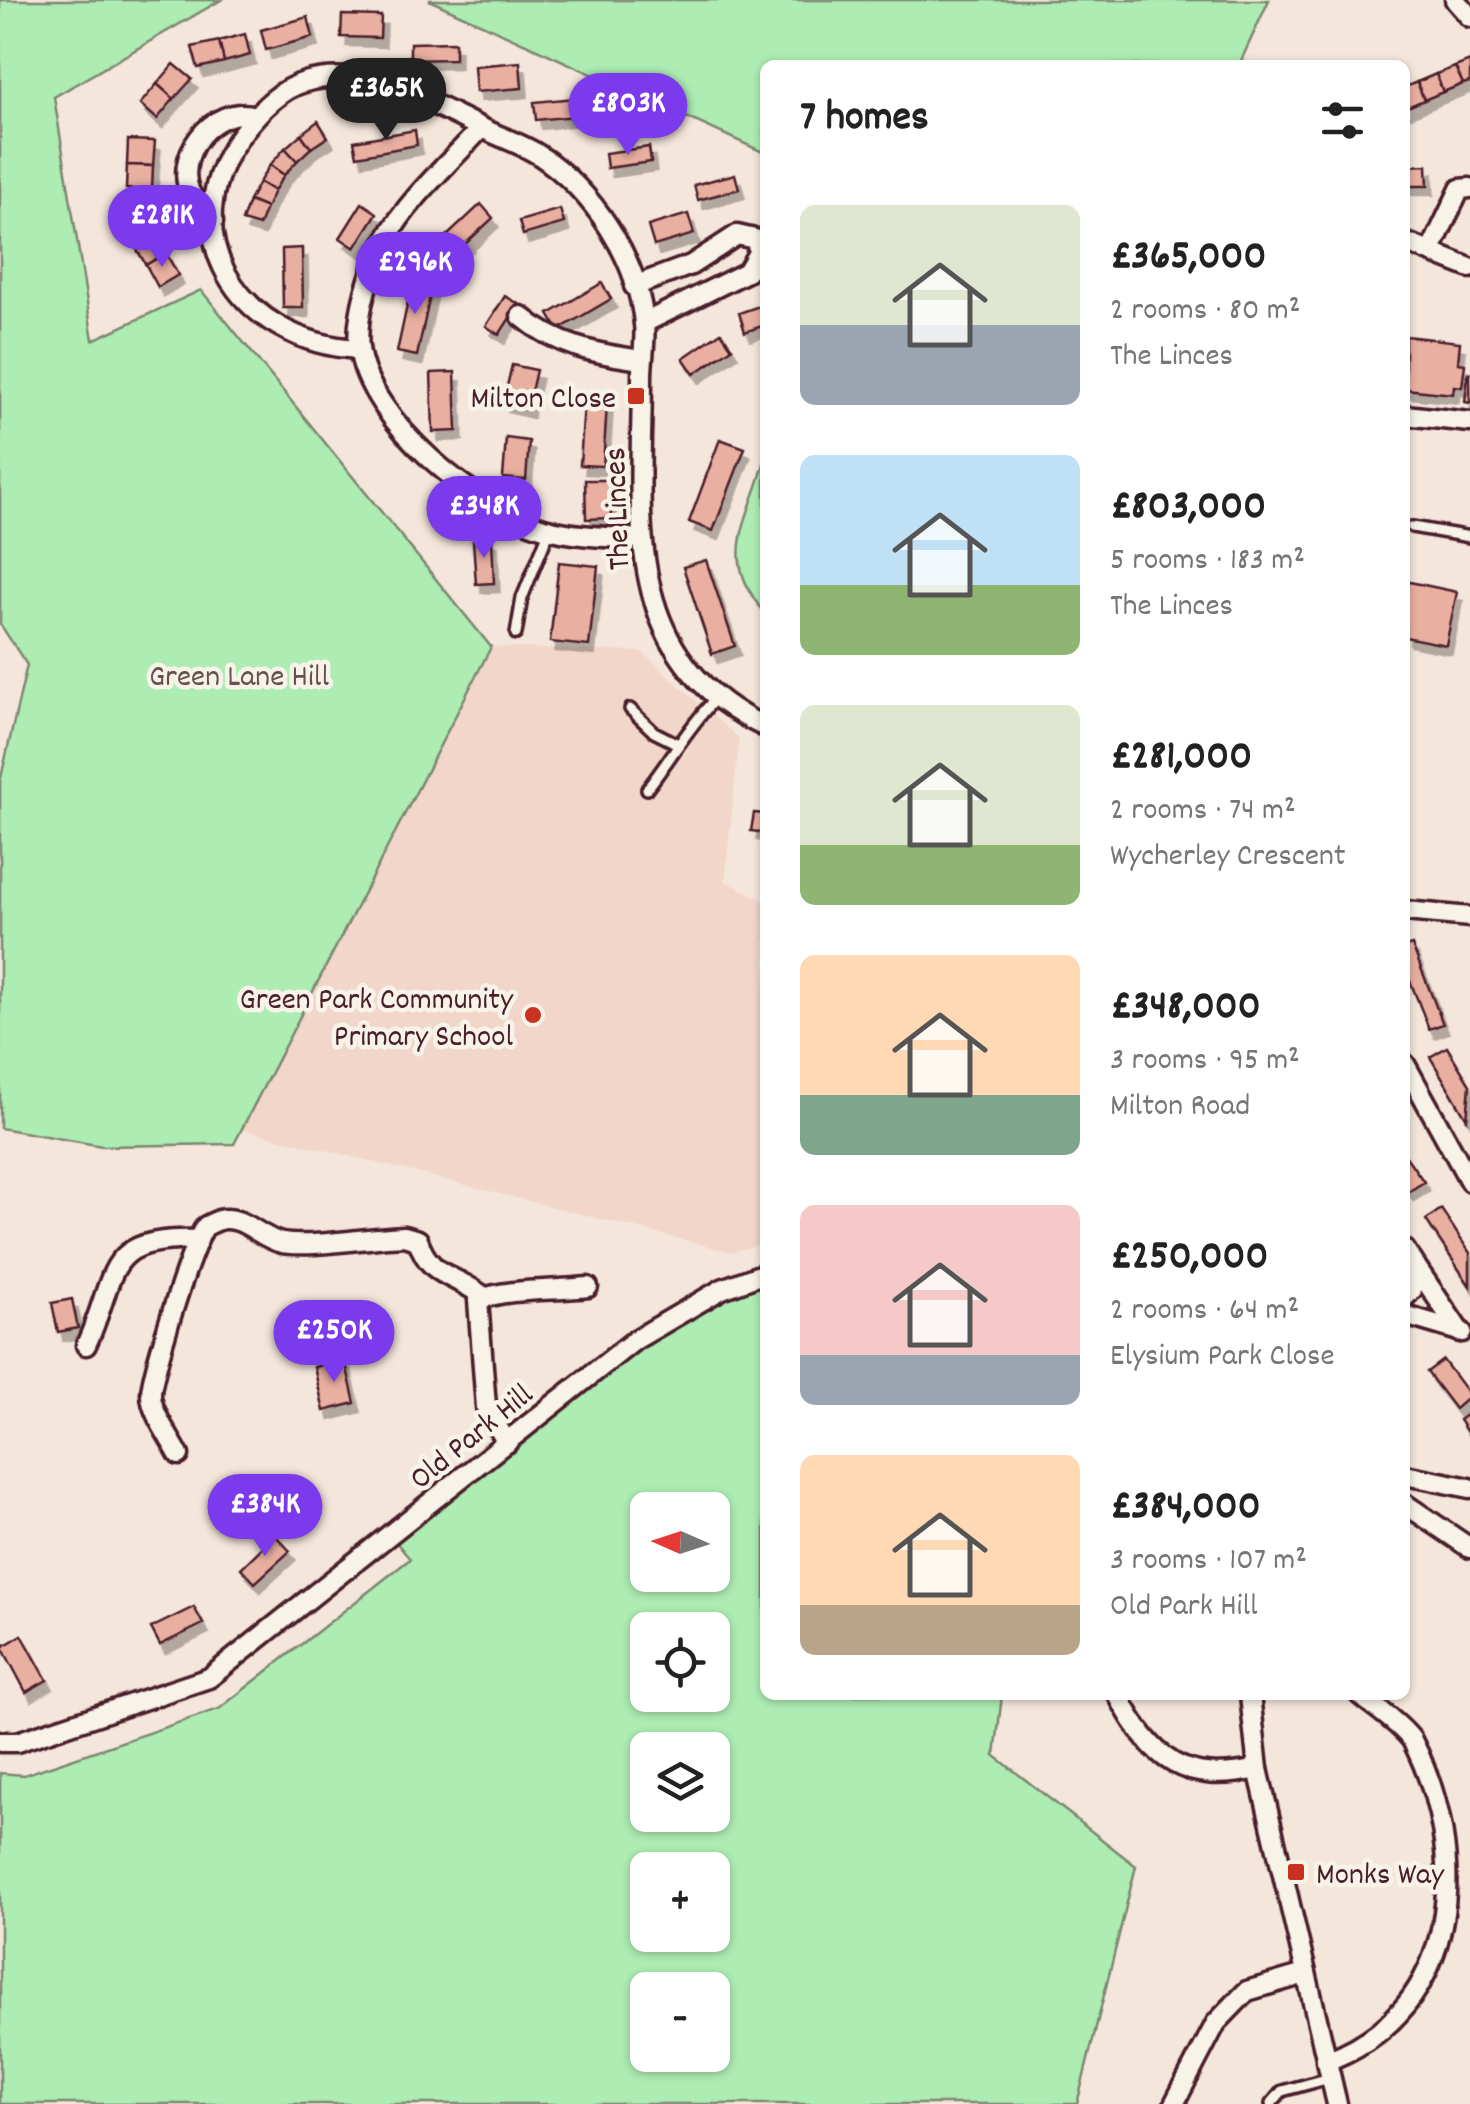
<!DOCTYPE html>
<meta charset="utf-8">
<style>
:root{--surface:#fff;--page:#f6f6f6;--text:#222;--muted:#767676;--accent:#7c3aed}
body{margin:0;font-family:Dekko,sans-serif;background:var(--page);color:var(--text);height:100vh;display:flex;flex-direction:column;font-size:38px;white-space:nowrap}
*{box-sizing:border-box;margin:0}
p{font-size:32px;color:var(--muted)}
.icon{flex:none;width:55px;height:55px;fill:none;stroke:currentColor;stroke-width:2;stroke-linecap:round;stroke-linejoin:round}
.map{position:relative;flex:1;overflow:hidden}
.panel{position:absolute;left:760px;top:60px;width:650px;height:1640px;display:flex;flex-direction:column;background:var(--surface);border-radius:15px;box-shadow:0 2px 8px #0004}
.panel>*{flex:none}
.needle{width:65px;rotate:273deg}
.fabs{position:absolute;left:630px;top:1492px;display:grid;gap:20px}
.fabs a{display:grid;place-items:center;width:100px;height:100px;border-radius:15px;background:var(--surface);box-shadow:0 2px 8px #0004;font-size:50px}
.price{position:absolute;translate:-50% -85px;padding:0 22px;border-radius:35px;background:var(--accent);color:#fff;font-size:32px;line-height:65px;filter:drop-shadow(0 2px 5px #0008)}
.price::after{content:'';position:absolute;left:50%;top:60px;width:30px;height:22px;margin-left:-15px;background:inherit;clip-path:polygon(0 0,100% 0,50% 100%)}
.price.current{background:#222;color:#fff}
ul{padding:0;list-style:none}
li{display:flex;align-items:center;gap:30px;height:250px;padding:0 40px}
li span{display:grid;place-items:center;flex:none;width:280px;height:200px;border-radius:15px;color:#555}
li>.icon{margin-inline-start:auto}
span .icon{width:120px;height:120px;fill:#fffc;stroke-width:1}
li b{font-size:42px}
h2{display:flex;justify-content:space-between;align-items:center;height:120px;padding:0 40px;font-size:42px}
.map>svg:first-child{display:block}
.built{fill:#f1d6c9}
.green{fill:#adecb3;stroke:#7c866f;stroke-width:2.5;fill-rule:evenodd}
.building{fill:#e9b0a1;stroke:#4a1f2b;stroke-width:2.5;filter:url(#shadow)}
.lines{fill:none;stroke-linecap:round;stroke-linejoin:round}
.lane-casing{stroke:#4a1f2b;stroke-width:16}
.street-casing{stroke:#4a1f2b;stroke-width:25}
.lane{stroke:#f7f3e8;stroke-width:9}
.street{stroke:#f7f3e8;stroke-width:18}
.poi-dot{fill:#c8321e;stroke:#f7f3e8;stroke-width:4}
.labels{text-anchor:middle;stroke-width:9;stroke-linejoin:round;paint-order:stroke}
.poi-label{font-size:32px;fill:#4a1f2b;stroke:#f7f3e8;text-anchor:end}
.street-label{font-size:32px;fill:#4a1f2b;stroke:#f7f3e8}
.park-label{font-size:32px;fill:#63524d;stroke:#f7f3e8}
</style>
<div class="map">
<svg width="1470" height="2104" viewBox="0 0 1470 2104">
<defs>
<filter id="shadow"><feDropShadow dx="5.5" dy="9" stdDeviation="0" flood-color="#0004"/></filter>
</defs>
<rect width="100%" height="100%" fill="#f4e6da"/>
<filter id="ink" filterUnits="userSpaceOnUse"><feTurbulence type="fractalNoise" baseFrequency=".01" numOctaves="2"/><feDisplacementMap in="SourceGraphic" scale="20" xChannelSelector="R" yChannelSelector="G"/><feConvolveMatrix kernelMatrix="1 2 1 2 8 2 1 2 1" color-interpolation-filters="sRGB"/></filter>
<g filter="url(#ink)">
<polygon class="built" points="491,647 642,652 739,739 725,881 765,901 765,1243 732,1252 242,1129"/>
<g class="green">
<polygon points="0,0 221,0 54,97 93,340 201,290 491,647 234,1144 102,1146 0,1128 0,782 27,665 0,624"/>
<polygon points="429,0 1269,0 1239,65 765,65 765,153"/>
<path d="M765,460V614C717,554 748,525 765,460Z"/>
<path d="M765,1273V1695H1002L995,1756L1136,1866L1077,2104H0V1773L24,1775L219,1709L410,1559L391,1536L635,1340ZM648,1510H712V1575H648ZM648,1630H712V1695H648ZM648,1750H712V1815H648ZM648,1870H712V1935H648ZM648,1990H712V2055H648Z"/>
</g>
<g class="building">
<polygon points="342,15 381,16 380,38 341,37"/>
<polygon points="308,17 313,37 266,50 261,30"/>
<polygon points="245,34 250,55 224,62 219,41"/>
<polygon points="219,41 224,62 198,68 192,47"/>
<polygon points="455,42 455,59 410,60 410,43"/>
<polygon points="1470,61 1470,82 1463,84 1455,67"/>
<polygon points="520,62 522,88 476,92 474,66"/>
<polygon points="174,64 192,79 174,99 157,84"/>
<polygon points="1455,67 1463,84 1443,92 1436,74"/>
<polygon points="1436,74 1443,92 1424,100 1417,82"/>
<polygon points="1417,82 1424,100 1405,108 1405,87"/>
<polygon points="157,84 174,99 157,119 140,104"/>
<polygon points="584,97 586,115 536,120 534,102"/>
<polygon points="318,121 328,137 311,148 301,134"/>
<polygon points="415,130 417,145 357,156 354,141"/>
<polygon points="301,134 311,148 297,161 285,148"/>
<polygon points="128,140 155,141 153,166 127,165"/>
<polygon points="649,147 651,162 607,168 605,153"/>
<polygon points="285,148 297,161 284,175 270,165"/>
<polygon points="127,165 153,166 152,191 126,189"/>
<polygon points="270,165 284,175 274,191 259,182"/>
<polygon points="1427,165 1428,186 1405,186 1405,166"/>
<polygon points="735,174 739,189 698,200 694,185"/>
<polygon points="259,182 274,191 266,208 249,201"/>
<polygon points="249,201 266,208 259,226 242,221"/>
<polygon points="362,203 377,213 355,248 340,238"/>
<polygon points="481,204 493,218 444,264 431,251"/>
<polygon points="560,209 564,223 523,235 519,221"/>
<polygon points="688,214 694,234 654,246 648,226"/>
<polygon points="154,231 166,253 146,265 133,243"/>
<polygon points="302,248 303,308 283,308 282,249"/>
<polygon points="166,253 178,275 158,287 146,265"/>
<polygon points="413,278 433,282 417,356 397,352"/>
<polygon points="602,283 611,299 558,330 549,314"/>
<polygon points="505,296 519,304 499,335 486,326"/>
<polygon points="765,304 765,325 745,332 739,313"/>
<polygon points="721,332 732,348 694,374 683,358"/>
<polygon points="1405,336 1460,342 1458,363 1465,364 1462,387 1454,386 1453,394 1405,389"/>
<polygon points="512,365 536,370 527,409 503,403"/>
<polygon points="455,372 457,431 433,432 431,373"/>
<polygon points="1468,374 1470,374 1470,403 1465,402"/>
<polygon points="584,402 607,404 603,466 580,465"/>
<polygon points="506,438 529,441 526,480 503,478"/>
<polygon points="720,439 745,448 713,531 689,522"/>
<polygon points="585,480 611,480 611,518 586,519"/>
<polygon points="492,538 494,583 476,584 473,540"/>
<polygon points="706,560 735,646 712,654 683,567"/>
<polygon points="559,562 598,566 589,646 550,642"/>
<polygon points="1405,581 1457,592 1446,645 1405,637"/>
<polygon points="754,813 765,814 765,833 751,831"/>
<polygon points="1412,945 1443,1024 1429,1029 1405,968 1405,947"/>
<polygon points="1447,1047 1470,1085 1467,1119 1430,1057"/>
<polygon points="1405,1155 1424,1182 1408,1192 1405,1188"/>
<polygon points="1441,1209 1470,1253 1470,1286 1426,1220"/>
<polygon points="72,1299 78,1328 58,1332 52,1303"/>
<polygon points="345,1360 355,1403 324,1411 314,1367"/>
<polygon points="1443,1360 1470,1396 1455,1409 1427,1372"/>
<polygon points="1470,1412 1470,1437 1459,1420"/>
<polygon points="275,1535 290,1551 255,1583 241,1568"/>
<polygon points="194,1607 203,1624 160,1645 151,1628"/>
<polygon points="22,1635 47,1680 26,1692 2,1647"/>
</g>
<g class="lines">
<defs>
<g id="lane">
<polyline points="1412,527 1470,537"/>
<polyline points="516,634 522,598 550,529"/>
<polyline points="630,709 654,732 676,743"/>
<path d="M647,789C672,757 688,727 716,698"/>
<polyline points="1271,2104 1282,2091 1330,2078"/>
</g>
<g id="street">
<polyline points="1455,0 1470,17"/>
<path d="M481,128C451,162 409,198 387,238C371,266 355,315 359,348C369,422 477,508 544,528C576,537 609,537 642,539"/>
<path d="M213,222C208,214 198,206 193,198C169,159 213,103 255,116"/>
<polyline points="1405,242 1470,268"/>
<polyline points="1431,250 1460,189 1470,188"/>
<polyline points="634,286 691,265 737,235 755,239 759,251 747,272 644,323"/>
<path d="M521,316C556,346 597,354 642,360"/>
<path d="M359,349C238,343 165,230 246,128C260,110 282,88 305,82C367,64 431,104 484,129C502,138 522,144 539,155C593,191 637,257 644,323C646,340 642,359 642,376C642,513 617,656 765,727"/>
<polyline points="1405,415 1470,422"/>
<polyline points="1405,911 1470,917"/>
<polyline points="1405,1064 1470,1182"/>
<polyline points="1405,1250 1460,1332"/>
<polyline points="1405,1297 1412,1290 1413,1262"/>
<polyline points="1405,1315 1462,1332"/>
<path d="M86,1345C119,1274 100,1237 198,1240"/>
<path d="M507,1443L486,1407L478,1300C507,1288 555,1291 588,1287"/>
<path d="M179,1455C171,1439 150,1411 151,1393C152,1373 193,1238 206,1226C207,1225 217,1221 219,1220C243,1214 259,1238 282,1243C312,1248 371,1237 404,1236L418,1240C430,1279 456,1274 484,1297"/>
<polyline points="1405,1475 1470,1488"/>
<polyline points="1405,1504 1470,1548"/>
<path d="M1118,1695C1153,1761 1184,1785 1258,1769"/>
<polyline points="1250,1695 1258,1769 1337,2104"/>
<polyline points="0,1742 17,1742 209,1678 635,1340 722,1289 765,1273"/>
<path d="M1326,2061C1463,2011 1470,1853 1412,1740C1399,1723 1377,1709 1360,1695"/>
<polyline points="1174,2104 1216,2023 1247,1991 1305,1974"/>
</g>
</defs>
<use href="#lane" class="lane-casing"/>
<use href="#street" class="street-casing"/>
<use href="#lane" class="lane"/>
<use href="#street" class="street"/>
</g>
</g>
<g class="poi-dot">
<rect x="626" y="386" width="20" height="20" rx="5"/>
<circle cx="533" cy="1015" r="10"/>
<rect x="1286" y="1862" width="20" height="20" rx="5"/>
</g>
<g class="labels">
<g class="poi-label">
<text x="616" y="407">Milton Close</text>
<text x="513" y="1008">Green Park Community<tspan x="513" dy="37">Primary School</tspan></text>
<text x="1316" y="1883" text-anchor="start">Monks Way</text>
</g>
<g class="street-label">
<text transform="translate(615 509) rotate(-92)" y="11">The Linces</text>
<text transform="translate(470 1435) rotate(-39)" y="11">Old Park Hill</text>
</g>
<g class="park-label">
<text x="239" y="685">Green Lane Hill</text>
</g>
</g>
</svg>
<div class="fabs">
<a><svg class="needle" viewBox="-14 -14 28 28"><path d="M0-13l5 13h-10z" fill="#e53935"/><path d="M0 13l5-13h-10z" fill="#767676"/></svg></a>
<a><svg class="icon" aria-label="locate" viewBox="0 0 24 24"><circle cx="12" cy="12" r="6"/><path d="M12 2v4M12 18v4M2 12h4M18 12h4"/></svg></a>
<a><svg class="icon" aria-label="layers" viewBox="0 0 24 24"><path d="M12 4l9 5-9 5-9-5zM3 14l9 5 9-5"/></svg></a>
<a>+</a>
<a>−</a>
</div>
<b class="price current" style="left:386px;top:143px">£365K</b>
<b class="price" style="left:628px;top:158px">£803K</b>
<b class="price" style="left:162px;top:270px">£281K</b>
<b class="price" style="left:415px;top:317px">£296K</b>
<b class="price" style="left:484px;top:561px">£348K</b>
<b class="price" style="left:334px;top:1385px">£250K</b>
<b class="price" style="left:265px;top:1559px">£384K</b>
<section class="panel">
<h2>7 homes<svg class="icon" aria-label="filters" viewBox="0 0 24 24"><path d="M4 7h16M4 17h16"/><circle cx="9" cy="7" r="2"/><circle cx="15" cy="17" r="2"/></svg></h2>
<ul>
<li><span style="background:linear-gradient(#dfe7d0 60%,#9aa5b1 0)"><svg class="icon" aria-label="home" viewBox="0 0 24 24"><path d="M3 11l9-7 9 7M6 9v11h12V9"/></svg></span><div><b>£365,000</b><p>2 rooms · 80 m²</p><p>The Linces</p></div></li>
<li><span style="background:linear-gradient(#bfe0f5 65%,#8fb573 0)"><svg class="icon" aria-label="home" viewBox="0 0 24 24"><path d="M3 11l9-7 9 7M6 9v11h12V9"/></svg></span><div><b>£803,000</b><p>5 rooms · 183 m²</p><p>The Linces</p></div></li>
<li><span style="background:linear-gradient(#dfe7d0 70%,#8fb573 0)"><svg class="icon" aria-label="home" viewBox="0 0 24 24"><path d="M3 11l9-7 9 7M6 9v11h12V9"/></svg></span><div><b>£281,000</b><p>2 rooms · 74 m²</p><p>Wycherley Crescent</p></div></li>
<li><span style="background:linear-gradient(#ffd9b3 70%,#7fa58c 0)"><svg class="icon" aria-label="home" viewBox="0 0 24 24"><path d="M3 11l9-7 9 7M6 9v11h12V9"/></svg></span><div><b>£348,000</b><p>3 rooms · 95 m²</p><p>Milton Road</p></div></li>
<li><span style="background:linear-gradient(#f6c9c9 75%,#9aa5b1 0)"><svg class="icon" aria-label="home" viewBox="0 0 24 24"><path d="M3 11l9-7 9 7M6 9v11h12V9"/></svg></span><div><b>£250,000</b><p>2 rooms · 64 m²</p><p>Elysium Park Close</p></div></li>
<li><span style="background:linear-gradient(#ffd9b3 75%,#b9a48a 0)"><svg class="icon" aria-label="home" viewBox="0 0 24 24"><path d="M3 11l9-7 9 7M6 9v11h12V9"/></svg></span><div><b>£384,000</b><p>3 rooms · 107 m²</p><p>Old Park Hill</p></div></li>
</ul>
</section>
</div>
